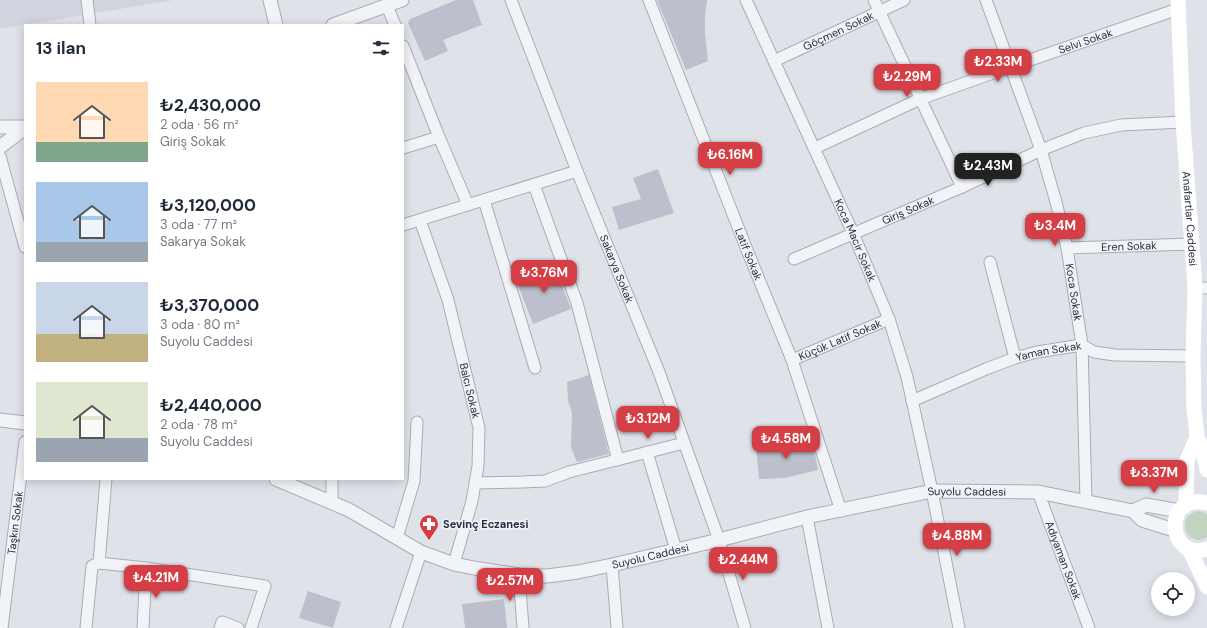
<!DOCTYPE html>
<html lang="tr">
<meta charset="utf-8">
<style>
:root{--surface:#fff;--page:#f6f6f7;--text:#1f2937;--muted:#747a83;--accent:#d43e44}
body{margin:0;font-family:"DM Sans",sans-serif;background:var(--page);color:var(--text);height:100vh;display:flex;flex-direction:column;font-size:15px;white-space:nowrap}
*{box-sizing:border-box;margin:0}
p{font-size:13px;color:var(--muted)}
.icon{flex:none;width:22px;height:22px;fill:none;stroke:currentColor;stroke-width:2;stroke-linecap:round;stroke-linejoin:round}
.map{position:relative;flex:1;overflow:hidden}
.panel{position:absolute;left:24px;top:24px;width:380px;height:456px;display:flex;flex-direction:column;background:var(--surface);border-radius:0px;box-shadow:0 2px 10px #0003}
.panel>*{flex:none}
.tools{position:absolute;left:1151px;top:572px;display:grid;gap:8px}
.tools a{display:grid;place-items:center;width:44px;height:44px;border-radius:50%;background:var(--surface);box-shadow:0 2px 10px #0003;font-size:20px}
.price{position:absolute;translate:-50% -34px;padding:0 9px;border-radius:8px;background:var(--accent);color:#fff;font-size:13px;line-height:26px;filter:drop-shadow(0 1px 2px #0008)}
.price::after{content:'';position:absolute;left:50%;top:24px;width:12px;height:9px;margin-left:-6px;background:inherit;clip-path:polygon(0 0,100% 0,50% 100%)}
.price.selected{background:#222;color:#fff}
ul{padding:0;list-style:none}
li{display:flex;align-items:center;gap:12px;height:100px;padding:0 12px}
li span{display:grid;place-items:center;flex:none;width:112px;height:80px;border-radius:0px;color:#555}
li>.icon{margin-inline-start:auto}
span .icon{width:48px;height:48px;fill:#fffc;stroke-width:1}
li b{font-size:17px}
h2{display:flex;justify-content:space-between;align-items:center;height:48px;padding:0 12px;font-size:17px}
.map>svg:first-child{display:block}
.built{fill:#d1d4de}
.green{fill:#c2d3bf}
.building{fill:#bcc0cc}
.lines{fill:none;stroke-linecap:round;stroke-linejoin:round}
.minor-casing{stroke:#a8acb7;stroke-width:13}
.tertiary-casing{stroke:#a8acb7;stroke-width:15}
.minor{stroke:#f2f3f7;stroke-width:11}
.tertiary{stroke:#f2f3f7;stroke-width:13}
.secondary{stroke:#fff;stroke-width:15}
.labels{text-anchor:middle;stroke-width:3.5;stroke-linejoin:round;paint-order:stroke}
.street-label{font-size:11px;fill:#272d41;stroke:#eef1f6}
.poi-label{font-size:11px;font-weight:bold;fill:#272d41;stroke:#eef1f6;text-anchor:start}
</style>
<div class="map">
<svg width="1207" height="628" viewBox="0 0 1207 628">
<rect width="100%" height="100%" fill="#dfe2e9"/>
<polygon class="built" points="0,0 174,0 0,29"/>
<path class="green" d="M1199,511L1207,514V537C1187,550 1173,515 1199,511Z"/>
<g class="building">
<polygon points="456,0 473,0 482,25 443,40 448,51 425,61 408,23 410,19"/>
<polygon points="657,0 707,0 705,16 705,33 708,61 686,70"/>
<polygon points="658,169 674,213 619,230 612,207 641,199 633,178"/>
<polygon points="554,264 571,309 533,324 516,280"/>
<polygon points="589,375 609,454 577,462 571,447 572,413 568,401 567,382"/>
<polygon points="811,441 815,454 818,470 785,478 759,479 756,446"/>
<polygon points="308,591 341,602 333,628 299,618"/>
<polygon points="504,599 507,628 465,628 462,604"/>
</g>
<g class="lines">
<defs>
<g id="minor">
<polyline points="87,0 90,25"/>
<path id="s1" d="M511,0L577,171L659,372L719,540L745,628"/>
<path id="s2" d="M649,0L747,250L792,360L841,511"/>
<path id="s3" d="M746,0L853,233L889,319L907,377L932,491L959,628"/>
<polyline points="874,0 962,187"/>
<path id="s4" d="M986,0L1041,150L1056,202L1067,248L1082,345L1086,501"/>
<polyline points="387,6 395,25"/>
<polyline points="403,46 439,137 468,205"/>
<path id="s5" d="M774,61L904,0"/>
<polyline points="403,148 439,137"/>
<path id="s6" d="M815,148L920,99L1010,67L1178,9"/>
<polyline points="0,156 25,247"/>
<polyline points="534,185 577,303 618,460"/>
<polyline points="484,200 535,368"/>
<path id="s7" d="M420,220L448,300L479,428L478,466L472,501L454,564"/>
<polyline points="403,225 577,171"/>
<path id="s8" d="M1067,248L1192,244"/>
<path id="s9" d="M794,259L962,187L1041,150L1084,133L1121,125L1183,122"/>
<polyline points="990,262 1015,358"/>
<polyline points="1195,288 1207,288"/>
<path id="s10" d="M792,360L889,319"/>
<path id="s11" d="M912,401L986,369L1015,358L1037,352L1082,345L1094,352L1115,355L1193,356"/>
<polyline points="647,452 676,550"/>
<polyline points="475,483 522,482 545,481 569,472 684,443"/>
<path id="s12" d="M1038,492L1089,628"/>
<polyline points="332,502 332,479"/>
<polyline points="807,517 828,628"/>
<polyline points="397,538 414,481 417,422"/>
<polyline points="99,563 106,479"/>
<polyline points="612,565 617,628"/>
<polyline points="519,575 523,628"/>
<path id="s13" d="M2,628L25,442"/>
<polyline points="86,628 92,566 99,563 146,568 265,586 251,628"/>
<polyline points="143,628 146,568"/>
<polyline points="220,628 222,622 238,628"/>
<polyline points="396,628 421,552"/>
</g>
<g id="tertiary">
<polyline points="270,0 276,25"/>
<polyline points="333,25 402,0"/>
<polyline points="0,127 25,127"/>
<polyline points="0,147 25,128"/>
<polyline points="0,420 25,423"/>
<path id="s14" d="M276,479L349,510L421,552L454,564L479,569L519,575L547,576L578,572L612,565L719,540L807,517L932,491L1038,492L1133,511"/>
<polyline points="1133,511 1146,505 1180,511"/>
<polyline points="1133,511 1142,520 1174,530"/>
</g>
</defs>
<use href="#minor" class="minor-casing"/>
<use href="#tertiary" class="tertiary-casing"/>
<use href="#minor" class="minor"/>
<use href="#tertiary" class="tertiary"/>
<g class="secondary">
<path id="s15" d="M1178,0L1183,122L1195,288L1193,356L1194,408L1197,437L1202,447L1207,470"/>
<path d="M1207,503C1162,492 1167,562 1207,549"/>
<polyline points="1186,505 1187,460 1197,437"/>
<polyline points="1189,549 1207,587"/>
</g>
</g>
<defs>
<symbol id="pharmacy-pin" viewBox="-11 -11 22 30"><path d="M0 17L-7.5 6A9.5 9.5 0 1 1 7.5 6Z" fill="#d43e44" stroke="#eef1f6"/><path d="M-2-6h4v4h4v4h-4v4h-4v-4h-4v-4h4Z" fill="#fff"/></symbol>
</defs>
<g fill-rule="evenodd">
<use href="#pharmacy-pin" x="418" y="513" width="22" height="30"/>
</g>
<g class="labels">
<g class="street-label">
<text dy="4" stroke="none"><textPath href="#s5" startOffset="71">Göçmen Sokak</textPath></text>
<text dy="4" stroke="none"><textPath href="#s6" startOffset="291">Selvi Sokak</textPath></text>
<text dy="4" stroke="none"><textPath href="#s9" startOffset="124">Giriş Sokak</textPath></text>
<text dy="4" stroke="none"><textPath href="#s15" startOffset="219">Anafartlar Caddesi</textPath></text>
<text dy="4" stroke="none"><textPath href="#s3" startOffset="264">Koca Macir Sokak</textPath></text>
<text dy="4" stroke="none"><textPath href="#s8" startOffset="62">Eren Sokak</textPath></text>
<text dy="4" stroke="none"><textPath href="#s2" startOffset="273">Latif Sokak</textPath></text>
<text dy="4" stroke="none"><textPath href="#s1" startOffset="289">Sakarya Sokak</textPath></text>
<text dy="4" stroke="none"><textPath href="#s4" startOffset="306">Koca Sokak</textPath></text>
<text dy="4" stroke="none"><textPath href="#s10" startOffset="52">Küçük Latif Sokak</textPath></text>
<text dy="4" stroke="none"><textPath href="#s11" startOffset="146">Yaman Sokak</textPath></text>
<text dy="4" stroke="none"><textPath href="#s7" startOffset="178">Balcı Sokak</textPath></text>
<text dy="4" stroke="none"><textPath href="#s14" startOffset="721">Suyolu Caddesi</textPath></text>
<text dy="4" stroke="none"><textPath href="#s13" startOffset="106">Taşkın Sokak</textPath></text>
<text dy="4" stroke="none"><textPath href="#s14" startOffset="397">Suyolu Caddesi</textPath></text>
<text dy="4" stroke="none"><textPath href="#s12" startOffset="73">Adıyaman Sokak</textPath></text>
</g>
<g class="poi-label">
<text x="443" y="528">Sevinç Eczanesi</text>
</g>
</g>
</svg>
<div class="tools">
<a><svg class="icon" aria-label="locate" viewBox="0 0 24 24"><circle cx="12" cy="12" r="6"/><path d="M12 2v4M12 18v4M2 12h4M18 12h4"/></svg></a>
</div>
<b class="price" style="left:998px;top:83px">₺2.33M</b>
<b class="price" style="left:907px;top:98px">₺2.29M</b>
<b class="price" style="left:730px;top:176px">₺6.16M</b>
<b class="price selected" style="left:988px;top:187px">₺2.43M</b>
<b class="price" style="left:1055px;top:247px">₺3.4M</b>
<b class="price" style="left:544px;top:294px">₺3.76M</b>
<b class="price" style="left:648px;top:440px">₺3.12M</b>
<b class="price" style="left:786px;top:460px">₺4.58M</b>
<b class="price" style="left:1154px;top:494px">₺3.37M</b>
<b class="price" style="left:957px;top:557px">₺4.88M</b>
<b class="price" style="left:743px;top:581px">₺2.44M</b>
<b class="price" style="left:156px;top:599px">₺4.21M</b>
<b class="price" style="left:510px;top:602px">₺2.57M</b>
<section class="panel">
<h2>13 ilan<svg class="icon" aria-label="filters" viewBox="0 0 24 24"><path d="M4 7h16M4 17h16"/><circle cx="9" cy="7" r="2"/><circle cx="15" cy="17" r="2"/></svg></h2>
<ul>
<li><span style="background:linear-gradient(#ffd9b3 75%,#7fa58c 0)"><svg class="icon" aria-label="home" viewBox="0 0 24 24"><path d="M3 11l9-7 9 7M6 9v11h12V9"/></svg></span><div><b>₺2,430,000</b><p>2 oda · 56 m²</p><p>Giriş Sokak</p></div></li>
<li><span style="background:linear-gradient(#a9c7e8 75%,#9aa5b1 0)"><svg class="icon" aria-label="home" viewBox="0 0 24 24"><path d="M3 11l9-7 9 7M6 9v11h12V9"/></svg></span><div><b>₺3,120,000</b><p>3 oda · 77 m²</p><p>Sakarya Sokak</p></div></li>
<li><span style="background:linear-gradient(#c9d6e8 65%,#c2b280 0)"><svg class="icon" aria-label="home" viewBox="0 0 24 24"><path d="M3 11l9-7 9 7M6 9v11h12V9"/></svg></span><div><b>₺3,370,000</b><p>3 oda · 80 m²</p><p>Suyolu Caddesi</p></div></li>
<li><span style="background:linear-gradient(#dfe7d0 70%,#9aa5b1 0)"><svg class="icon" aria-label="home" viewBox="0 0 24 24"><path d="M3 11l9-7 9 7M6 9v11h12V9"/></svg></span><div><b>₺2,440,000</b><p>2 oda · 78 m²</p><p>Suyolu Caddesi</p></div></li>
</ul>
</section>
</div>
